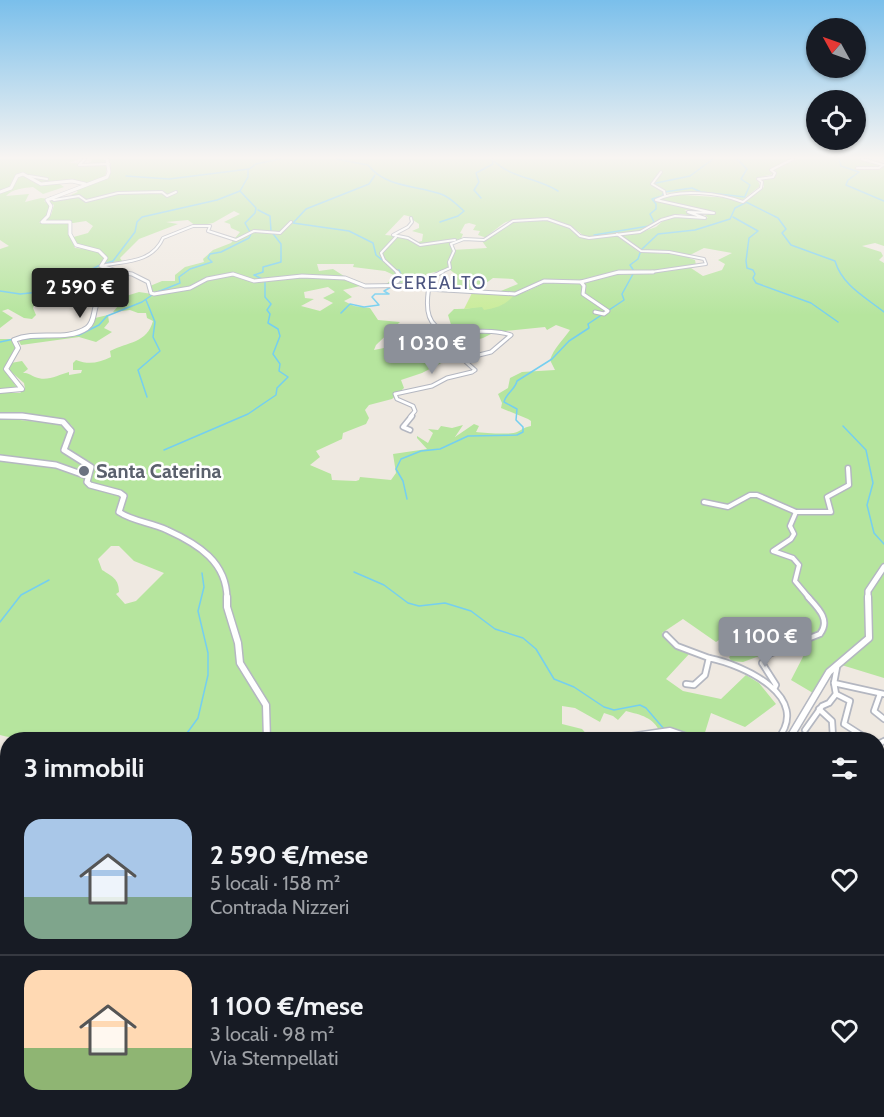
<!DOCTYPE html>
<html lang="it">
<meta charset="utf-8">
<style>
:root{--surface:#171b24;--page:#242831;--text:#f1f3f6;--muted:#9ea1a6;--line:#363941;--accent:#8c9099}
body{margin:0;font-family:Cabin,sans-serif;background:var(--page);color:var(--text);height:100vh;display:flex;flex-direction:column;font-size:22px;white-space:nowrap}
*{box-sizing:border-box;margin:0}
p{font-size:20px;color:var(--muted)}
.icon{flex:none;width:33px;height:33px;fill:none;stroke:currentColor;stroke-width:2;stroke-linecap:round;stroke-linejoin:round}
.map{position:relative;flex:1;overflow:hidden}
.details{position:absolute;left:0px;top:732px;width:885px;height:386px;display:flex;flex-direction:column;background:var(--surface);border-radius:24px 24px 0 0;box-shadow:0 2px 4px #0004}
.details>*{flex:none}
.needle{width:39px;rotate:310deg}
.fabs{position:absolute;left:806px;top:18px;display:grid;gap:12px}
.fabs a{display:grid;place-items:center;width:60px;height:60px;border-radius:50%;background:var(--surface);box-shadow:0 2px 4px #0004;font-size:30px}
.price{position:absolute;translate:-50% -51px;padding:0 14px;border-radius:6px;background:var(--accent);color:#fff;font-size:20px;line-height:39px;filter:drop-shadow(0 2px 3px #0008)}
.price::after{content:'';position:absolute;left:50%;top:36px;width:18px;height:14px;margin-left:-9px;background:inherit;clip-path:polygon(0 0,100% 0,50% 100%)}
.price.current{background:#222;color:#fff}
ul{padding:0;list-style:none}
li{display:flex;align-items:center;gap:18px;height:150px;padding:0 24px}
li+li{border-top:2px solid var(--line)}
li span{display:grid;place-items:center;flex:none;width:168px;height:120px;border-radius:18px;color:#555}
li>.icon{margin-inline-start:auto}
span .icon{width:72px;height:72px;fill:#fffc;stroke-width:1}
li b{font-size:26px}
h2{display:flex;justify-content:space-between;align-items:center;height:72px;padding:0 24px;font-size:26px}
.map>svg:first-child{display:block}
.green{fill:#b6e59e;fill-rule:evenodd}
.pitch{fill:#c9ec9a}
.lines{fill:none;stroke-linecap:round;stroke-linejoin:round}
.stream-far1{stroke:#75cff0;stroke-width:1.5}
.stream{stroke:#75cff0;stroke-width:2}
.street-far4-casing{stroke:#b4b7c1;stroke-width:4}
.street-far3-casing{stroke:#b4b7c1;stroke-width:5}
.street-far2-casing{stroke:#b4b7c1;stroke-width:7}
.street-far1-casing{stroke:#b4b7c1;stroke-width:8}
.street-casing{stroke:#b4b7c1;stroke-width:8}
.secondary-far4-casing{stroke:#b4b7c1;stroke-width:4.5}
.secondary-far3-casing{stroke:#b4b7c1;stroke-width:6}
.secondary-far2-casing{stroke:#b4b7c1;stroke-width:8}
.secondary-far1-casing{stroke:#b4b7c1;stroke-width:9}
.secondary-casing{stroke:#b4b7c1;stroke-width:10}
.street-far4{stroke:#fff;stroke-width:2}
.street-far3{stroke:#fff;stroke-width:3}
.street-far2{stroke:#fff;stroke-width:4}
.street-far1{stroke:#fff;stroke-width:4.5}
.street{stroke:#fff;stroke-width:5}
.secondary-far4{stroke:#fff;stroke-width:3}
.secondary-far3{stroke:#fff;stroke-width:4}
.secondary-far2{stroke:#fff;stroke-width:5}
.secondary-far1{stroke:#fff;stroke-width:6}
.secondary{stroke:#fff;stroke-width:8}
.worship-dot{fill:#6b7280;stroke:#fff;stroke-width:2}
.labels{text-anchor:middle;stroke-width:5;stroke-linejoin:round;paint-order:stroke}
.far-quarter-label{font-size:18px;letter-spacing:1.5px;fill:#4d5680;stroke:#fff}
.worship-label{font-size:20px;font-weight:bold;fill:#5b616d;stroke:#fff;text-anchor:start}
</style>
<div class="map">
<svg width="884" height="1117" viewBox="0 0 884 1117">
<rect width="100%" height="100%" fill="#efe9e1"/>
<g class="green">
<path d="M0,159H79L69,163L90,164L92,159H104L108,164L105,177H108L111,163L108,159H791L770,169L773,174L757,178L760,186L741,201C731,194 678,191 664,193L661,197L653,199L698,210H684L704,217L680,214L661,219L647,228L636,232L585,237C568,221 553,218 530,220C522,221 514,219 506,222C500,225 493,232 487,236L491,237L513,222L546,219L576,231L582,238L616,235L639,252L684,255L640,250L620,235L639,233L656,227L664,220L678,216L708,218L705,215L715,213L658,199L665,198L668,194L731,198L744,202L764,187L763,182L760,179L775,177L777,173L773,170L797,159H860L884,166V246L875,243L862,246L881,252L883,256L879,260L884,263V678L835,663L813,693L791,680L807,649L799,641L743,662L731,661L729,657L752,639L738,628L716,642L683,619L662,633L675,647L690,653L666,679L683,691L721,699L746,675L759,683L776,704L745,727L711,713L703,739L689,734L687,739H620L660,732C653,717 641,715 626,711L618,720L613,716L604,713L600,722L575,708L562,706V724L582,729L591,739L44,740C30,735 16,740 0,735V418L60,424L67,428L69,435L74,429L71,425L63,421L0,414V393H20L25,389L24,383L9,370L11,363L22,361L28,369L23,373C29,373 30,375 35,377C47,382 58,375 69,372V375L81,373L82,370H73V363L76,360C89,365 98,363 111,357L110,351C128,342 147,343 153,321L147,318L146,313H138L130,310L113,312L118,306L128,301L126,296L139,292L159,295L189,289L209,280L233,275L252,282L299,277L342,279L360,286L343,290L352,297L344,301L354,306L370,308L378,320L400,322L376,345L374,350L394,346H417L443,333L453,331L448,315L454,309C478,310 500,300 522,293C535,289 543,281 557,281L543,280L519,292L496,293L518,284L513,279L493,278L475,291L447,290L446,287H440L441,284H447L458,276L449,269L426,274L428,281L424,284L385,285L396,276L385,271L353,267L354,264H317L319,271L333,269L347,278L299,275L253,280L238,274L228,273L206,278L188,287L153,292L150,286L162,281H175V275L185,267L204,262L203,259L213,250L231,243L240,232L231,228L230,224L224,222L240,214L234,211L213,223L196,226L188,220L166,222L178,224L139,239L120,258L122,261L103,263L108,258C99,245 84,251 71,239L75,248L96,250L104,257L99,267L124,277H116C100,290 93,284 75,284L59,295L37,297L33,308L36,315L32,319L24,318L8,309L2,311L13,318L0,328V249L9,246L0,240V193L13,187L19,176L23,175C40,183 35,188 58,183L64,187L43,194L33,187C24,188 12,189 6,196L29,194L25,202L41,198L55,200L74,196L71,195L78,192L75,190L86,185C67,180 55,185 37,182C31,174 24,172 15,176L9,187L0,192ZM47,200L54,205L51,215L43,221L73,223L86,221L93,226L88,233L70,238L69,223H39L47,216L50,205L44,201ZM404,215L412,217L413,220L419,224V228L412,231L423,234L422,241L414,243L408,237L385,235ZM469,223L476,225L473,230L480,231L478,235L487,238L482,241L487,248L452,250L450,244L461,239L463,234L460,233L465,224ZM704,248L732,253L718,260L725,264L722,270L703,276L688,266L696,265L695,260L689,258L690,255ZM328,287L335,292L323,298L333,303L320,311L301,306L314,299L305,298L304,292ZM556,325L570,330C562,341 554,348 550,360L555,370L522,372L510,378L508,388L498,394L502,403L501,408L528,419L531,421V426C525,427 523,429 517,432C512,435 484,433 476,432L479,426L474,424L455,437L463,425L452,428L441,426L438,430L428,429L433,433L428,443L417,436V438L427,449L393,454L396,473L391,480L360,477L359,480L356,481L332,480L331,474L310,465L320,457L316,451L342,439L343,433L366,424L369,418L365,410L369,405L392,399L404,388L401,380L422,373L449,359L447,358L461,344L483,338L495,332L545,327L547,330ZM111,546H119L134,561L164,573L136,601L125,604L116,594L119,592C119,579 112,576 102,570L98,559Z"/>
<path d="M108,315L109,322L104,328L112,332L96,342L79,337L21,345L18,339C37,333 88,344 95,318Z"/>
<polygon points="0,339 14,339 16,348 3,369 19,390 0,390"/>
<polygon points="884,752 884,1117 210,1117 206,1110 878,1110 878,1049 881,1042 878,1039 878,759"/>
<polygon points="0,842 8,843 8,1110 189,1110 193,1117 0,1117"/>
</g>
<path class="pitch" d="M472,293L514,295C506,305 497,308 484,310L482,307L464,309Z"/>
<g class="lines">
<g class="stream-far1">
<path d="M336,159L368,165C386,188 416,185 441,194C450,197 457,205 464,211L458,216L440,222"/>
<polyline points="737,159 747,169 741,179 750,185 745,196"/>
<polyline points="839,159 841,166 859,172 848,180 846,185 884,201"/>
<path d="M494,161C511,178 538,178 558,191"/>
<polyline points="375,175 369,184 306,209 293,223 349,231 373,243 376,255 391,267"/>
<polyline points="126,176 169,179 249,169"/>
<polyline points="656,183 690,176 713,159"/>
<polyline points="481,198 474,190 479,182 476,173 493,164 492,159"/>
<path d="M746,202L778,218L786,229L782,233L791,245L835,261C842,285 865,297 884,312"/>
<polyline points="258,210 270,216 271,231 281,244 281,262 263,267 263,272 254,275 262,279"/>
<polyline points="733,217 758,231 749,238 746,261 747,268 753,270 755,274 753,278 756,283 811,303 838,322"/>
<polyline points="250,232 245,223 255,213 256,208 240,191 248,177 248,170 256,164 280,159"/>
<polyline points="594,235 649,226 654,222 650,214 656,209 656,204 652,199 662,196 664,192 692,188 701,192 745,197"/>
<polyline points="642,249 658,234 695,230 730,219 735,208 745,203"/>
<polyline points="634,271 630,265 638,259 640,253"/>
<polyline points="398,285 402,277 399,270"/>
<polyline points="0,291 20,294 50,291 98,266 113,261 135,232 137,222 142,217 217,200 240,191"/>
<polyline points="155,293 180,283 179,277 190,269 212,262 208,258 210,254 221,252 249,238 251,234"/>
<polyline points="146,300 155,322 153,337 160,351 138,370 147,397"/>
<polyline points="341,313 350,304 364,307 379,305 372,297 375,294 389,294 384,291 391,287"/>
<polyline points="22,339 79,335 99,325 107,316 142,302 152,295"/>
<polyline points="0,342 14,339"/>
<polyline points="843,426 866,450 873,483 867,505 874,533 884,544"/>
<polyline points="164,450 248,414 276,395 277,388 288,377 279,371 280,364 273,354 280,336 278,329 268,323 270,314 267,310 271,304 265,297 265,282"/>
<path d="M407,499L403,481L396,469L401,459L421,451L440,449L468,436L517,435L523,432V427L516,420L517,409L504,402C506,393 515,390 517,381L552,359L569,341L589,328L588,324L624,300L622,294L633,274"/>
<polyline points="354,572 384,585 408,603 419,606 445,603 471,611 495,629 523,638 536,649 554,679 574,687 604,707 614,710 640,705 646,708 664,729"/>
<polyline points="0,622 21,595 49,580"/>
<polyline points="668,735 673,740"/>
<polyline points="182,740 198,718 208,675 208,653 198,611 204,587 202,573"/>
</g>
<g class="stream">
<polyline points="878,872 884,872"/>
<polyline points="55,1117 60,1110"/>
</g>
<defs>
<g id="street-far4">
<polyline points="85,159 79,165 109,164"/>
<polyline points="862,159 883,165"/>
<polyline points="857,168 879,168 883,165"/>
<polyline points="661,172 652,184 664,191 665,195"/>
<polyline points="29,176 47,179"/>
<polyline points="51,198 54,200 79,196 86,201 118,193 162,192 167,196 176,192"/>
<polyline points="411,218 412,222 408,227 393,235 408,238 420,245 455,240"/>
<polyline points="396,237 381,253 384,260 398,273"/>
<path d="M101,266C126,261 152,263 163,238L193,226H210L208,231L236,240L254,231L280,233L291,222"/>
<polyline points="119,272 127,273"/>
<path d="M439,273L450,268L449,262L454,251L451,244L464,239L484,240L513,221L547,219L570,227L580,236L589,238L640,232L661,220L675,216L705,218L688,212L714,213L656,200C678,188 720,193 743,202L761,188L762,182L758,179L773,177L775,173L771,170L793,159"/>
<polyline points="614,273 651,272 706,264 704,259 669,252 641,251 617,234"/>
</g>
<g id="street-far3">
<polyline points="119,272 132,274 148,282 151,293 154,294 190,288 207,279 233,274 254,281 302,276 345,278 365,286 429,285"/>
<polyline points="581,282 584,286 583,294 608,311 604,314 595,312"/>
<polyline points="391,285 398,281 400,276 397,272"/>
<polyline points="428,289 515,294 544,281 581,282 619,272 653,272"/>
<path d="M410,417L415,411L413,406L397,399L395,394L432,386L447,378L472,372L475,370L466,362L467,358L491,352L511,335C470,321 412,357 431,277L442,272"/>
</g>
<g id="street-far2">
<polyline points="410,430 403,427 412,416"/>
<polyline points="704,502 728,507 750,495 757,495 796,512"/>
<polyline points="810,599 795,581 799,565 793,558 773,551 791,539 794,534 790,526 796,512 831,512 827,497 849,485 848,468"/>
</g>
<g id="street-far1">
<polyline points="666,635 677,646 709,658"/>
<polyline points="834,683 837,667"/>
<path d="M686,684L694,685L705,675L709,658C744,665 813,697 777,740"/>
<path d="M774,689L776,685L762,663L769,654L820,634C831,620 818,608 808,597"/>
<polyline points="836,694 850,701 844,724 869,740"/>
<polyline points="880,694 874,711 884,719"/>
<polyline points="819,709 832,721 833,737 836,740"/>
<polyline points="805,730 822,706 829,703 836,694 834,683 884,694"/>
<polyline points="878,744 884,741"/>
</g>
<polyline id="street" points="821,1110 821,1117"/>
<g id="secondary-far4">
<polyline points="107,159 109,172 107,177 47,200 51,206 48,216 42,222 70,222 70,234 76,245 99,251 106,258 101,266 123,273"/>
<polyline points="0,192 11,188 17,176 23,174 41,184 72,181 85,184"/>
</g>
<g id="secondary-far3">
<path d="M0,391L22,389L6,369L18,348L14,340C37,330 66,342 87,328C95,322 93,311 97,303C104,292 116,286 126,279L125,274L118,272"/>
<polyline points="0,416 29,417"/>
</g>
<g id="secondary-far2">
<path d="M0,416H22L63,422L71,431L64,450L91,467L87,482L90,485L120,493L124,496L119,512C134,522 151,522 167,530C198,544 227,562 227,599"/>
<polyline points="0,458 56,465 87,476"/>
<polyline points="868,599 868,591 884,567"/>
</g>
<g id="secondary-far1">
<polyline points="227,597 227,607 238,643 240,663 266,705 267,740"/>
<polyline points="608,740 670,731 696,740"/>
<polyline points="784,740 792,734 829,672 869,638 868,597"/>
<polyline points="0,769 8,766"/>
</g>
<g id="secondary">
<polyline points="0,862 8,864"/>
<polyline points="189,1110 194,1117"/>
</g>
</defs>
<use href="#street-far4" class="street-far4-casing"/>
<use href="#street-far3" class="street-far3-casing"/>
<use href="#street-far2" class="street-far2-casing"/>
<use href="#street-far1" class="street-far1-casing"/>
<use href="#street" class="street-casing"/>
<use href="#secondary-far4" class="secondary-far4-casing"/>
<use href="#secondary-far3" class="secondary-far3-casing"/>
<use href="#secondary-far2" class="secondary-far2-casing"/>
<use href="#secondary-far1" class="secondary-far1-casing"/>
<use href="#secondary" class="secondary-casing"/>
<use href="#street-far4" class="street-far4"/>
<use href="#street-far3" class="street-far3"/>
<use href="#street-far2" class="street-far2"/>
<use href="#street-far1" class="street-far1"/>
<use href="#street" class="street"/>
<use href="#secondary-far4" class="secondary-far4"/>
<use href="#secondary-far3" class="secondary-far3"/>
<use href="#secondary-far2" class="secondary-far2"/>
<use href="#secondary-far1" class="secondary-far1"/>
<use href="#secondary" class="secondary"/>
</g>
<linearGradient id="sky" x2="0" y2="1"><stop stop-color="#7abfeb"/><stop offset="0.5" stop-color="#f8f5f2"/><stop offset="1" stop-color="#f8f5f2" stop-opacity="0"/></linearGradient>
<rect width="884" height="315" fill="url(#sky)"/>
<circle class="worship-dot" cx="84" cy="471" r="6"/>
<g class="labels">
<g class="far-quarter-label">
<text x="439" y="289">CEREALTO</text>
</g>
<g class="worship-label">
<text x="96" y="478">Santa Caterina</text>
</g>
</g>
</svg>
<div class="fabs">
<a><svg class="needle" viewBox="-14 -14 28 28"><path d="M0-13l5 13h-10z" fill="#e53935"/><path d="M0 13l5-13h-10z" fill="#9ea1a6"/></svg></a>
<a><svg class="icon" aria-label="locate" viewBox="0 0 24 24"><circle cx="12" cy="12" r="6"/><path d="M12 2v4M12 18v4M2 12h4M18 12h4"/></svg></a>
</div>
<b class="price current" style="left:80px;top:319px">2 590 €</b>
<b class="price" style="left:432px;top:375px">1 030 €</b>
<b class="price" style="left:765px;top:668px">1 100 €</b>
<section class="details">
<h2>3 immobili<svg class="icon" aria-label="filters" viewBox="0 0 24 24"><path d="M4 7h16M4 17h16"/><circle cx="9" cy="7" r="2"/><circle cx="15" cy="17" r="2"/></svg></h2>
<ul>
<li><span style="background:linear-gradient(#a9c7e8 65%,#7fa58c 0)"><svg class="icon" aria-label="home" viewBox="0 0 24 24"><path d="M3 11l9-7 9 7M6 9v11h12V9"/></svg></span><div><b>2 590 €/mese</b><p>5 locali · 158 m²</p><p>Contrada Nizzeri</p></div><svg class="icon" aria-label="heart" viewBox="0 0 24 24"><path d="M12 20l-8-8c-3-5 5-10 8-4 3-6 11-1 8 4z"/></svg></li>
<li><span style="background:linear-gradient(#ffd9b3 65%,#8fb573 0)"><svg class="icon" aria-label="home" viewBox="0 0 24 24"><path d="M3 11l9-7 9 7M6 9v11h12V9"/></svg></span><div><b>1 100 €/mese</b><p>3 locali · 98 m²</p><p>Via Stempellati</p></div><svg class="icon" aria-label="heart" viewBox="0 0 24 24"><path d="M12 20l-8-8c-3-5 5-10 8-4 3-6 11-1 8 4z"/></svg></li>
</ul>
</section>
</div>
